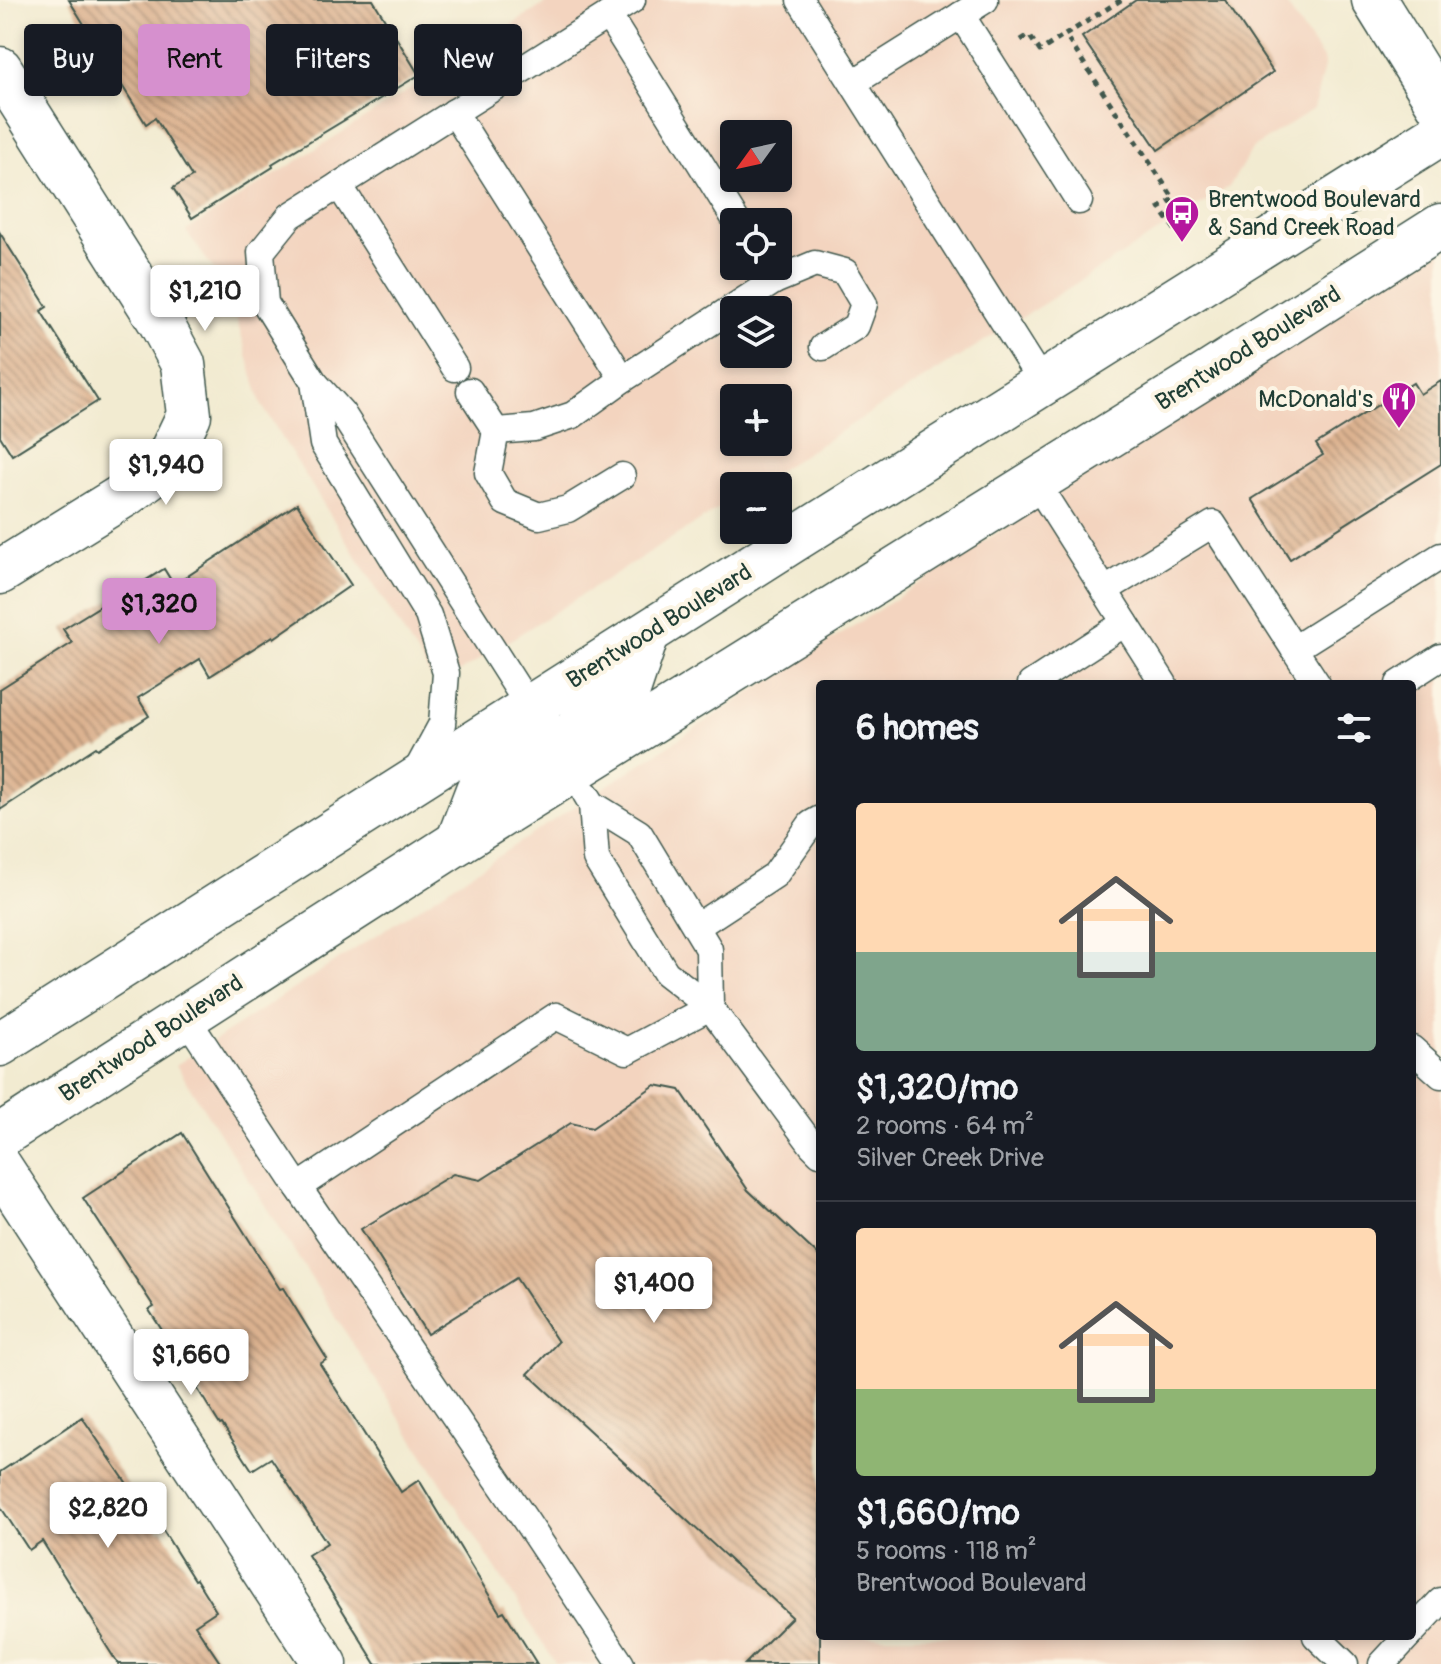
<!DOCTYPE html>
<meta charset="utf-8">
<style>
:root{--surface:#171b24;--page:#20242c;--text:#f1f3f6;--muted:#9ea1a6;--line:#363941;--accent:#d690ce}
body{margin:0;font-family:Pangolin,sans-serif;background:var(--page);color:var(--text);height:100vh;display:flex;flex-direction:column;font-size:30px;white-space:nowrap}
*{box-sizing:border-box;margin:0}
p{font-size:26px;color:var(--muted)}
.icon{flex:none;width:44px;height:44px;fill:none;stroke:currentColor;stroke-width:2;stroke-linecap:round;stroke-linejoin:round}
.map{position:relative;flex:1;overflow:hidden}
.side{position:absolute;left:816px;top:680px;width:600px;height:960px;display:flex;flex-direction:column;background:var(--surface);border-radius:8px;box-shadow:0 4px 12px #0003}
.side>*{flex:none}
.banner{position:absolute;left:24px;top:24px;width:672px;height:72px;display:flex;gap:16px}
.needle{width:52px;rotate:237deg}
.controls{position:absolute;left:720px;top:120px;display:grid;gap:16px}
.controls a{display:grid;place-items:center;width:72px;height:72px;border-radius:8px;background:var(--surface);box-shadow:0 4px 12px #0003;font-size:40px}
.price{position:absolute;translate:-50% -68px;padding:0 18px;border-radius:8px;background:#fff;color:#222;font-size:26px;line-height:52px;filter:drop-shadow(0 2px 4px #0008)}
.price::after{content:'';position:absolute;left:50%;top:48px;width:24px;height:18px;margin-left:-12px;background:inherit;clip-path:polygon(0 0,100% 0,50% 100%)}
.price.selected{background:var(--accent);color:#111}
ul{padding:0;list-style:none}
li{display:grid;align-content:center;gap:16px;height:424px;padding:0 40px}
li+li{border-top:2px solid var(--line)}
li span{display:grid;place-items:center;height:248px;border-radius:8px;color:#555}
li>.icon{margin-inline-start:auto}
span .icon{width:144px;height:144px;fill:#fffc;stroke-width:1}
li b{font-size:34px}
h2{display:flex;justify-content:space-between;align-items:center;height:96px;padding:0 40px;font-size:34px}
.pill{padding:0 28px;border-radius:8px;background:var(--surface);box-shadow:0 4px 12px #0003;font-size:28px;line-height:72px}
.pill.selected{background:var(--accent);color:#111}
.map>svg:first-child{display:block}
.built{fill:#f3d4bf;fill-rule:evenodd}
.building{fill:url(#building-back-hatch)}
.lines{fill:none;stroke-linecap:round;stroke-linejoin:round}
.lane-casing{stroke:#3f574c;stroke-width:29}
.street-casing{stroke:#3f574c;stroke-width:47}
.secondary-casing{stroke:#3f574c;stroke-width:47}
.primary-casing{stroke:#3f574c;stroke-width:47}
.path{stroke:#3f574c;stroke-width:5;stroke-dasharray:6 6;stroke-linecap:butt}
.lane{stroke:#fff;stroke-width:26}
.street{stroke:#fff;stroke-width:44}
.secondary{stroke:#fff;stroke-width:44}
.primary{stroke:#fff;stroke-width:44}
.labels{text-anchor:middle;stroke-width:8;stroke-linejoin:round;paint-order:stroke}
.poi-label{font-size:24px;fill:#1f3d34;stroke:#fcf5e5;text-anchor:start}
.street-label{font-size:24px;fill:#1f3d34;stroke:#fcf5e5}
</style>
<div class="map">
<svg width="1441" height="1664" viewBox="0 0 1441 1664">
<defs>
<pattern id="building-back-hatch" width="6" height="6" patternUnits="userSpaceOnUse" patternTransform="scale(2)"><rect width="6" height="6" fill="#dcb290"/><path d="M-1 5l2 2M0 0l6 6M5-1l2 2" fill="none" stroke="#b29276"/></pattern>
</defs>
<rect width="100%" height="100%" fill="#fcf5e5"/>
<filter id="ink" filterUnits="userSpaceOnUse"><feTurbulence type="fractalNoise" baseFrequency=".0125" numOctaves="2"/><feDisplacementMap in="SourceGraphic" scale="16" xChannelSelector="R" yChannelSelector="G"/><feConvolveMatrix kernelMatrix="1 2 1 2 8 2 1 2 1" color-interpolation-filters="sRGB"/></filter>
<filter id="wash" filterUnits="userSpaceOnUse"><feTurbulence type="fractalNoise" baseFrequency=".006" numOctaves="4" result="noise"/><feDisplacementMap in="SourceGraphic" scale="32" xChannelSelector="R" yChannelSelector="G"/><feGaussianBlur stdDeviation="1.8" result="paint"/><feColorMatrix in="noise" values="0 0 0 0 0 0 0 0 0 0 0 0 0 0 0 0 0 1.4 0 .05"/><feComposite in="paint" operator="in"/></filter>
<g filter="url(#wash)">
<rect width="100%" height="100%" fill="#f2ebd1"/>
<g class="built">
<path d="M551,0H1283L1325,62L1314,108L1252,149L1229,187L754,486H734V499L437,686L261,404L228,289L186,231ZM734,134H778V178H734ZM734,222H778V266H734ZM734,310H778V354H734ZM734,398H778V442H734Z"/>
<path d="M1441,245V1664H556L176,1065ZM820,684H1412V1636H820Z"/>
</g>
<g id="blocks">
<g class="building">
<polygon points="69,0 373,0 419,75 272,164 273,167 192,218 173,188 192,177 155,118 146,124"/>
<polygon points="1136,0 1225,0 1273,72 1158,150 1082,37"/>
<polygon points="0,233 47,307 41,311 98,401 12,455 0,436"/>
<polygon points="1441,381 1441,464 1290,559 1252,499 1323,455 1316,444 1413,383 1420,394"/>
<polygon points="297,504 351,585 274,638 273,636 210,676 200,659 138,698 149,716 98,749 96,747 0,810 0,689 72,643 63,629 110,600 111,602 164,569 174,585"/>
<polygon points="655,1085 680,1090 748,1190 820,1257 820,1664 745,1664 792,1617 528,1374 558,1342 516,1278 427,1334 361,1229 453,1174 481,1180 571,1123 592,1128"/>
<polygon points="182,1133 280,1289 283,1288 327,1359 320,1364 401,1492 419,1480 500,1613 504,1611 537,1664 376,1664 308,1555 327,1543 271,1458 252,1470 222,1424 220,1425 197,1388 199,1387 149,1310 154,1307 83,1198"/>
<polygon points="82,1417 159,1531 162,1529 194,1580 196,1579 216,1611 195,1625 221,1664 118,1664 102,1639 103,1637 42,1541 29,1550 0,1506 0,1472"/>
</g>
</g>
</g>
<g filter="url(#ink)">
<use href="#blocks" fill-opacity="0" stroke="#3f574c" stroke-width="2"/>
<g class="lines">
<defs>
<g id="lane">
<polyline points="800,0 1043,384"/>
<polyline points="608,15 737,222"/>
<polyline points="961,15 1079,201"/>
<polyline points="853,83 985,0"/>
<polyline points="454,112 623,379"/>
<polyline points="339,185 455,368"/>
<polyline points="774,281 815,264 845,272 864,304 856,326 823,347"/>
<polyline points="314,382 323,444 428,615 446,673 442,724 415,774"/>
<polyline points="470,391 496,431"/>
<polyline points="622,476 568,509 539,516 505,502 488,473 496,431 534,428 573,415 623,379 774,281 764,266"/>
<polyline points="1035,481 1164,684"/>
<polyline points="1105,590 1213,524 1294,649 1441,556"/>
<polyline points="1294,649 1317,684"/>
<polyline points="1031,684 1125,623"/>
<polyline points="1399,684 1441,657"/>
<polyline points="530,708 342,413 314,382 265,303 261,252 290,216 632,0"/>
<polyline points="586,794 592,804 639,833 709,949 710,1007"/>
<polyline points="592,804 596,859 666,973 710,1007 812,1145 820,1153"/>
<polyline points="696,927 775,875 811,824 820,819"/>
<polyline points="185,1016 298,1187"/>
<polyline points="1412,1049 1441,1075"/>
<polyline points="1412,1632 1441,1601"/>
<polyline points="1316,1636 1345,1664"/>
<polyline points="621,1664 526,1521 298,1187 556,1016 627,1051 710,1007"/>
<polyline points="1382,1664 1408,1636"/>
</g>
<g id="street">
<polyline points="0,69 161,323 183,364 189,415 165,465 126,494 0,572"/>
<polyline points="0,1167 325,1664"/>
</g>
<polyline id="secondary" points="1374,0 1441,108"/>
<g id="primary">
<polyline points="572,771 565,757 569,736 585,720 627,694 647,634"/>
<polyline points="458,842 478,790 527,759 537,745 540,729 530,708"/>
<polyline points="0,1044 795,539 1441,133"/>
<polyline points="0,1136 458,842 1197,381 1441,226"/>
</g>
</defs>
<use href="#lane" class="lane-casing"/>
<use href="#street" class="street-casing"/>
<use href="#secondary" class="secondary-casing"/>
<use href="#primary" class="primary-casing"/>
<g class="path">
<polyline points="1121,0 1065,35 1174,199 1160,208 1183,241"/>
<polyline points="1021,40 1029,35 1040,51 1065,35"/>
</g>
<use href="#lane" class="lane"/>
<use href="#street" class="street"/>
<use href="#secondary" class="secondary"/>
<use href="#primary" class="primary"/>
</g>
</g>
<defs>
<symbol id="bus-pin" viewBox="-11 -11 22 30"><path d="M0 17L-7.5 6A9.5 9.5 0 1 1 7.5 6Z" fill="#b5179e" stroke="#fcf5e5"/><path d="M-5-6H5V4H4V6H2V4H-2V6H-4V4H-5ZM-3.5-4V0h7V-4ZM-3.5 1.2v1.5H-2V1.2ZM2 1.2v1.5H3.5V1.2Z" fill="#fff"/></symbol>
<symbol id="restaurant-pin" viewBox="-11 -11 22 30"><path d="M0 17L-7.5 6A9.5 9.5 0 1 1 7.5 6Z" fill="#b5179e" stroke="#fcf5e5"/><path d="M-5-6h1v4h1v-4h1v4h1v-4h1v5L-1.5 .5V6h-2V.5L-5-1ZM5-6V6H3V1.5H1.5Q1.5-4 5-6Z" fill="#fff"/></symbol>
</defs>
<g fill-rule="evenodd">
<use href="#bus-pin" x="1162" y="193" width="40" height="54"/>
<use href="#restaurant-pin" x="1379" y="379" width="40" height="54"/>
</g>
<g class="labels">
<g class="poi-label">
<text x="1208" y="207">Brentwood Boulevard<tspan x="1208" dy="28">&amp; Sand Creek Road</tspan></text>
<text x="1373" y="407" text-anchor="end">McDonald's</text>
</g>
<g class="street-label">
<text transform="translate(1248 348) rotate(-32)" y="8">Brentwood Boulevard</text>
<text transform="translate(659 626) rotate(-32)" y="8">Brentwood Boulevard</text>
<text transform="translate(151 1038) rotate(-33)" y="8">Brentwood Boulevard</text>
</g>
</g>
</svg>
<div class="controls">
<a><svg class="needle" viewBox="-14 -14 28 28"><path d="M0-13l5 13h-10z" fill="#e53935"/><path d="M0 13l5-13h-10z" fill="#9ea1a6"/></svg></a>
<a><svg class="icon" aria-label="locate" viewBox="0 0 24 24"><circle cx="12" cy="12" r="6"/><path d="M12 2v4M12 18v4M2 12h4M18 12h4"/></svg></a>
<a><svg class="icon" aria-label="layers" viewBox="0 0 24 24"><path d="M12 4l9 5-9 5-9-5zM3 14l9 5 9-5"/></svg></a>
<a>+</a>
<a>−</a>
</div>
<b class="price" style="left:205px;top:333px">$1,210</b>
<b class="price" style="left:166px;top:507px">$1,940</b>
<b class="price selected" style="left:159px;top:646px">$1,320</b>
<b class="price" style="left:654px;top:1325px">$1,400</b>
<b class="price" style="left:191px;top:1397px">$1,660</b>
<b class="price" style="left:108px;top:1550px">$2,820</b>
<div class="banner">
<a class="pill">Buy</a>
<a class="pill selected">Rent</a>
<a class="pill">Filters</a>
<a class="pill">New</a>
</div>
<section class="side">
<h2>6 homes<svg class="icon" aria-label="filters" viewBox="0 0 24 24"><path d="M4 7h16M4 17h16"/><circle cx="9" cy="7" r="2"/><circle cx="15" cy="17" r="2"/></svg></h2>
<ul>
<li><span style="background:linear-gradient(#ffd9b3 60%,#7fa58c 0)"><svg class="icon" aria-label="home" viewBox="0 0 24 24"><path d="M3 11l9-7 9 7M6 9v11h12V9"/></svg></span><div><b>$1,320/mo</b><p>2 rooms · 64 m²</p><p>Silver Creek Drive</p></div></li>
<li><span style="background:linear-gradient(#ffd9b3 65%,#8fb573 0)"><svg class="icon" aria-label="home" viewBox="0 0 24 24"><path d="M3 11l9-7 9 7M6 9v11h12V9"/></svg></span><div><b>$1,660/mo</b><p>5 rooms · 118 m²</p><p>Brentwood Boulevard</p></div></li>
</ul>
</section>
</div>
